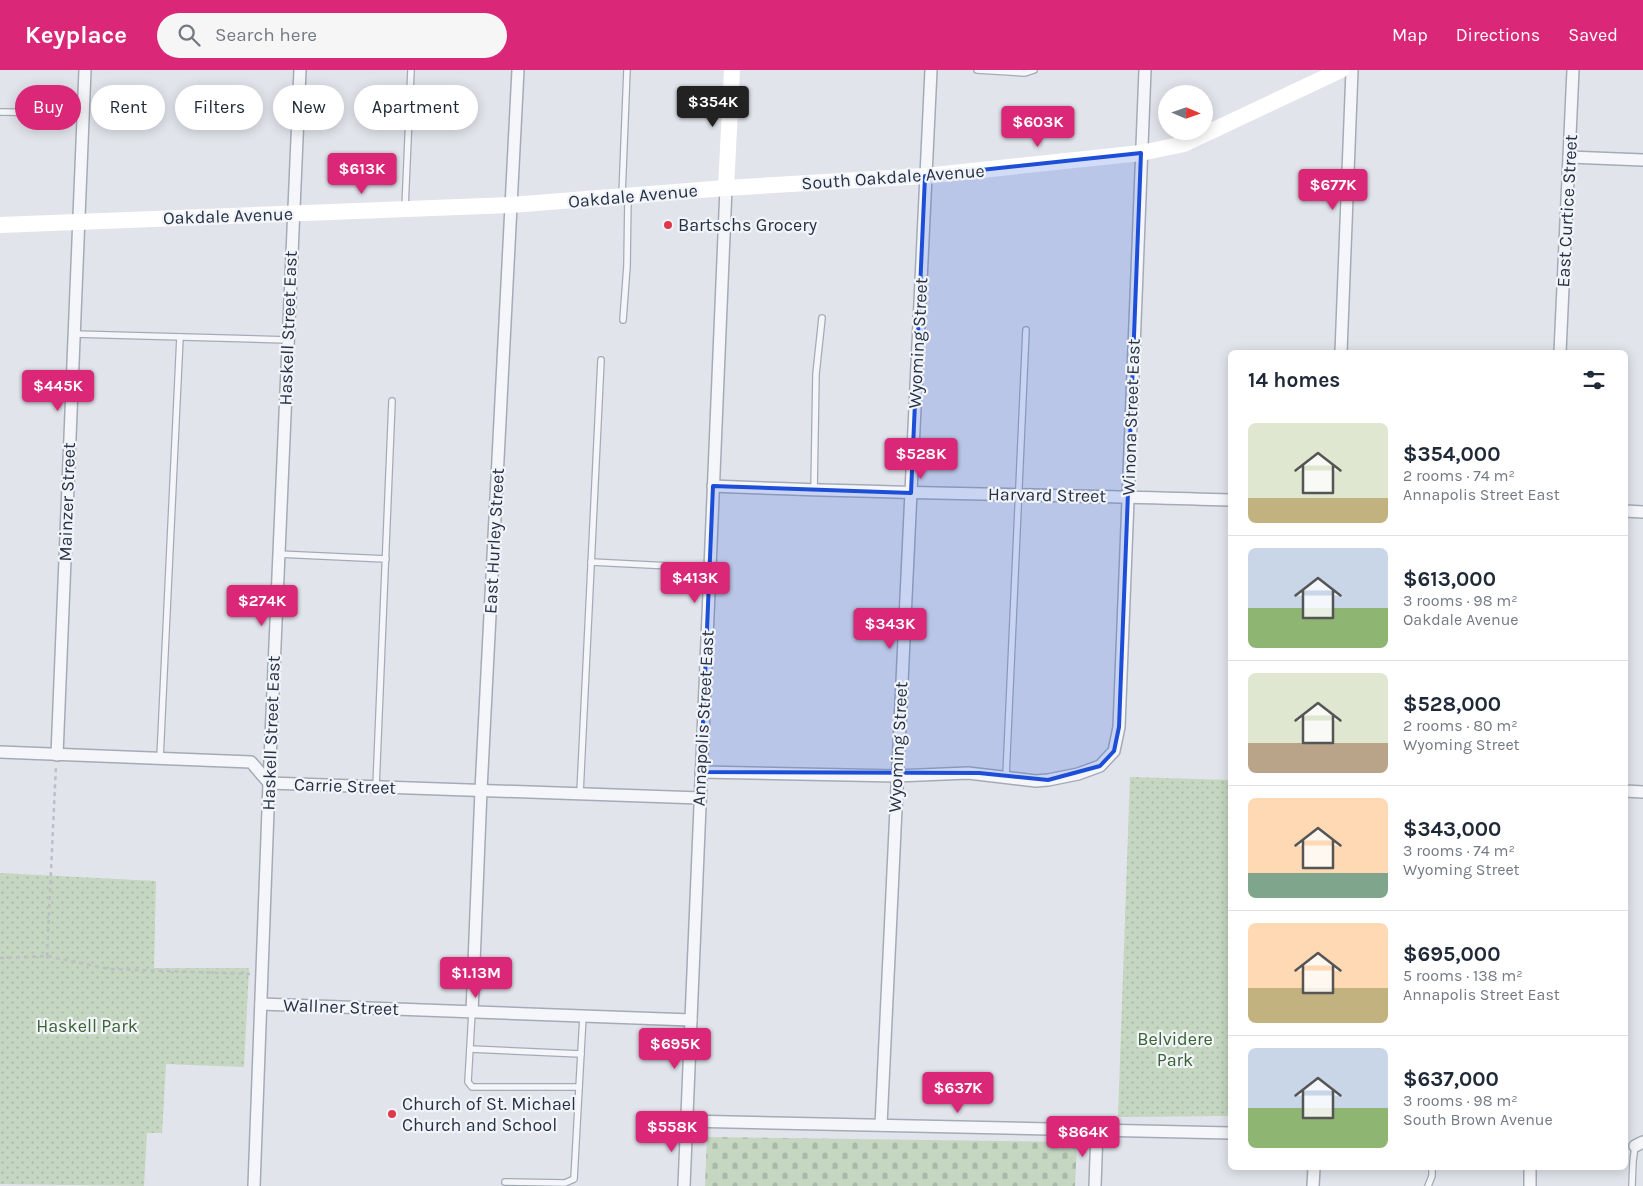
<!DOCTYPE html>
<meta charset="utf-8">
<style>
:root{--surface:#fff;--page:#f6f6f7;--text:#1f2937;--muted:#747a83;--line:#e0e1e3;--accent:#db2777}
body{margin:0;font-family:Karla,sans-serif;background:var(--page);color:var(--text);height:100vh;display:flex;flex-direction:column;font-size:19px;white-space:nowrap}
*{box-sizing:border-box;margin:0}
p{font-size:16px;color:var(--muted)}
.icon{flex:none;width:28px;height:28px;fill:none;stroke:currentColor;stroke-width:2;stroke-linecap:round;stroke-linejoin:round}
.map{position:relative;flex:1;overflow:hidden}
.panel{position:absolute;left:1228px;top:280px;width:400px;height:820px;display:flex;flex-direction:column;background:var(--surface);border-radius:8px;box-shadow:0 2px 12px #0003}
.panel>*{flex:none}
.hud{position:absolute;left:15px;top:15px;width:475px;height:45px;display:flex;gap:10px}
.needle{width:32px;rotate:92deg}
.fabs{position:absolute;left:1158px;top:15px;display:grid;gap:10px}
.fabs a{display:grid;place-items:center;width:55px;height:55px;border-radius:50%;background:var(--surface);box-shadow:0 2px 12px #0003;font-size:25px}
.price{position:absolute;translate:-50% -42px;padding:0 11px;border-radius:5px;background:var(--accent);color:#fff;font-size:16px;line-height:32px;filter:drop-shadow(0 1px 2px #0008)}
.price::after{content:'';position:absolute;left:50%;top:30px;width:15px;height:11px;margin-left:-8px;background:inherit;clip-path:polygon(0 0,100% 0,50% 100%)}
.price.current{background:#222;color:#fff}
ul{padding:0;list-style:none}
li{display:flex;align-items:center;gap:15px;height:125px;padding:0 20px}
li+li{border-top:1px solid var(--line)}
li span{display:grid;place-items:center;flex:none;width:140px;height:100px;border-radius:8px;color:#555}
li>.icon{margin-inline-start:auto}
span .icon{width:60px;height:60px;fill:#fffc;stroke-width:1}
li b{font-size:21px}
h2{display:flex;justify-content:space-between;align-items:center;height:60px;padding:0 20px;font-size:21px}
.tag{padding:0 18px;border-radius:22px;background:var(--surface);box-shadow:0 2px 12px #0003;font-size:18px;line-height:45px}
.tag.current{background:var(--accent);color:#fff}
header{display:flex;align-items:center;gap:30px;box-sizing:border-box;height:70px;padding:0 25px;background:var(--accent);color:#fff}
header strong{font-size:24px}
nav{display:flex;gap:28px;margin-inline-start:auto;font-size:18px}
.search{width:350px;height:45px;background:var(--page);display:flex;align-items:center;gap:12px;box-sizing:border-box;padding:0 18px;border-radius:28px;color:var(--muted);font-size:19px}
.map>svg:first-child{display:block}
.cemetery{fill:url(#cemetery-stones)}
.park{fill:url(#park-dots)}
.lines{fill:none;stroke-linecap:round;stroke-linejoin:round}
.lane-casing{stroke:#a5abb6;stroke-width:8}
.street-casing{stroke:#a5abb6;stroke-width:14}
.path{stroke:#bbbfc7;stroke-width:2.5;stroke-dasharray:4 4;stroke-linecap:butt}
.lane{stroke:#f4f6f9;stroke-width:5.5}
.street{stroke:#f4f6f9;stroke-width:11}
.secondary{stroke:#fff;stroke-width:16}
.marked{fill:#1d4ed8;fill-opacity:0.2;stroke:#1d4ed8;stroke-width:4;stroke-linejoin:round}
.poi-dot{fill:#dd394a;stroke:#f1f4f8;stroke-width:2}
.labels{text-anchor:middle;stroke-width:4.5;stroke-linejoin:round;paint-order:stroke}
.street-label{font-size:18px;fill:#273145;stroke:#f1f4f8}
.poi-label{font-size:18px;fill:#273145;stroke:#f1f4f8;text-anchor:start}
.park-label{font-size:18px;fill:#3a6233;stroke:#f1f4f8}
</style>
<header>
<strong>Keyplace</strong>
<div class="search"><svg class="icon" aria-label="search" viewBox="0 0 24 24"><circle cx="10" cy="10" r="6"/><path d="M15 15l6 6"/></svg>Search here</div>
<nav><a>Map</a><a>Directions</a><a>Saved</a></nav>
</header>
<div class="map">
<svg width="1643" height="1116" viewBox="0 0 1643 1116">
<defs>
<pattern id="cemetery-stones" width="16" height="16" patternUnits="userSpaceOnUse" patternTransform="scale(1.25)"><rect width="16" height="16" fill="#c5d6c1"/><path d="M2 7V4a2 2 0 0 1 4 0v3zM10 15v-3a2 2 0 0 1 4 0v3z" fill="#a9b8a7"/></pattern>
<pattern id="park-dots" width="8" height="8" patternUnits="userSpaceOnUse" patternTransform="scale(1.25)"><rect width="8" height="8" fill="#c5d6c1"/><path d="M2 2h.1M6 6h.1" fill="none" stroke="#a9b8a7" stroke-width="1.8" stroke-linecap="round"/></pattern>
</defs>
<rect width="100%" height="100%" fill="#e1e4eb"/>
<polygon class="cemetery" points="707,1067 1077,1072 1075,1116 705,1116"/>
<g class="park">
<polygon points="1130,707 1230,710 1230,1046 1118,1047"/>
<polygon points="0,803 156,811 154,898 249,898 244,997 166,994 162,1063 147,1063 144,1116 0,1114"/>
</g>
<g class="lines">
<defs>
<g id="lane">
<polyline points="977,0 1025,3 1034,0"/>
<polyline points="0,42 83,43"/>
<polyline points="622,125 627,0"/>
<polyline points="405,138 411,0"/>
<polyline points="623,250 627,196 628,127"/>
<polyline points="74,264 288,270"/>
<polyline points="814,421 816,304 822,248"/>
<polyline points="278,484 386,489"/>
<polyline points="591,492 710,498"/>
<polyline points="160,688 180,267"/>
<polyline points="1006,706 1026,260"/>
<polyline points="376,717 392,331"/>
<polyline points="580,723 601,290"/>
<polyline points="472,942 468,1012 472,1017 579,1017"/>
<polyline points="470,979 581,984"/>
<polyline points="505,1112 565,1113 574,1109 583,946"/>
<polyline points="1428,1116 1432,1106 1432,1098"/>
<polyline points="1632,1116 1633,1091 1635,1076"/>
</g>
<g id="street">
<polyline points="1569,87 1643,90"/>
<polyline points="1341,282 1352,0"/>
<polyline points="1560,282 1573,0"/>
<path d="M713,416C885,424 1058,424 1230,430"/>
<polyline points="1625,441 1643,442"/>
<polyline points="0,682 251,692 269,713 700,728"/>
<polyline points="57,685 85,0"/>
<polyline points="701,702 897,706 968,703 1036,711 1048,710 1078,704 1100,696 1114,681 1119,657 1145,0"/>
<polyline points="1625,721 1643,722"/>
<polyline points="261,934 691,950"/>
<polyline points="472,942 481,720 518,0"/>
<polyline points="686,1051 1230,1063"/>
<polyline points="881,1055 931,0"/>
<polyline points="1635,1076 1643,1072"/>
<polyline points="254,1116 269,713 300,0"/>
<polyline points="684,1116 726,118"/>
<polyline points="1095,1116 1097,1060"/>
<polyline points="1313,1116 1314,1098"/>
<polyline points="1530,1116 1530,1098"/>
</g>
</defs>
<use href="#lane" class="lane-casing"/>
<use href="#street" class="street-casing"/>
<g class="path">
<polyline points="47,886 56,695"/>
<polyline points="0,888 47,886 109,899 250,904"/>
</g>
<use href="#lane" class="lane"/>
<use href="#street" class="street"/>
<g class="secondary">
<polyline points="726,118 732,0"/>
<polyline points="0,155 511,135 726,118 925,106 1141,83 1184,74 1341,0"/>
</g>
</g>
<path class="marked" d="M1141,83L1119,657L1114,681L1100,696L1048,710L979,703L701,702L713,416L911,423L925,106Z"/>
<g class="poi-dot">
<circle cx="668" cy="155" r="5"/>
<circle cx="392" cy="1044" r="5"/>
</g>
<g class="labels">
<g class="street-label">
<text transform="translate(893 107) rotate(-4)" y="6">South Oakdale Avenue</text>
<text transform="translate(633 126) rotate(-5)" y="6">Oakdale Avenue</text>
<text transform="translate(1567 141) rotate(-87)" y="6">East Curtice Street</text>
<text transform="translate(228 146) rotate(-2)" y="6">Oakdale Avenue</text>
<text transform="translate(288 258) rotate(-88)" y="6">Haskell Street East</text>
<text transform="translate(918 273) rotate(-87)" y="6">Wyoming Street</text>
<text transform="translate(1131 347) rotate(-88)" y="6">Winona Street East</text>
<text transform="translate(1047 425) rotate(1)" y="6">Harvard Street</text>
<text transform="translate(67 432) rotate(-88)" y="6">Mainzer Street</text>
<text transform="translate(494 471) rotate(-87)" y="6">East Hurley Street</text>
<text transform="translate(703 648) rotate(-87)" y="6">Annapolis Street East</text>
<text transform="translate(271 663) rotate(-88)" y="6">Haskell Street East</text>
<text transform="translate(898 677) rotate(-87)" y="6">Wyoming Street</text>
<text transform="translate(345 716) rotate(2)" y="6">Carrie Street</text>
<text transform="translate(341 937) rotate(2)" y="6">Wallner Street</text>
</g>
<g class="poi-label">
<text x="678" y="161">Bartschs Grocery</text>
<text x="402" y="1040">Church of St. Michael<tspan x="402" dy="21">Church and School</tspan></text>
</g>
<g class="park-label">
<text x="87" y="962">Haskell Park</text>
<text x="1175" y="975">Belvidere<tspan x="1175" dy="21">Park</tspan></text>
</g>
</g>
</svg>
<div class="fabs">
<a><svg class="needle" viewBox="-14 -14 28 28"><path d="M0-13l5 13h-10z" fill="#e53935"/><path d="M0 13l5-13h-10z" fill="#747a83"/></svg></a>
</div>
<b class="price current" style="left:713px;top:58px">$354K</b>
<b class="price" style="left:1038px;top:78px">$603K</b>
<b class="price" style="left:362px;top:125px">$613K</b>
<b class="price" style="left:1333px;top:141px">$677K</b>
<b class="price" style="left:58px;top:342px">$445K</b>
<b class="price" style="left:921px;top:410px">$528K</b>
<b class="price" style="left:695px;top:534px">$413K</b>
<b class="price" style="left:262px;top:557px">$274K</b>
<b class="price" style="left:890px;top:580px">$343K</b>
<b class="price" style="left:476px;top:929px">$1.13M</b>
<b class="price" style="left:675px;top:1000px">$695K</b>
<b class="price" style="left:958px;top:1044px">$637K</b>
<b class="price" style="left:672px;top:1083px">$558K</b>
<b class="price" style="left:1083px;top:1088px">$864K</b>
<div class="hud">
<a class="tag current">Buy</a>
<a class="tag">Rent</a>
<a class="tag">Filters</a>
<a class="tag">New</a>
<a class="tag">Apartment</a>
</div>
<section class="panel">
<h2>14 homes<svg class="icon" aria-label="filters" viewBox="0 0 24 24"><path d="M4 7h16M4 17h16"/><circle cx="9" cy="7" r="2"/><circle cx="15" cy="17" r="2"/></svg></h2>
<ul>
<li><span style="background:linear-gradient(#dfe7d0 75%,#c2b280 0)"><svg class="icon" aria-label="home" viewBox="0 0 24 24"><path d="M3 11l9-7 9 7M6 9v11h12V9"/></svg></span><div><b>$354,000</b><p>2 rooms · 74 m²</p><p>Annapolis Street East</p></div></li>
<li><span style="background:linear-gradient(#c9d6e8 60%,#8fb573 0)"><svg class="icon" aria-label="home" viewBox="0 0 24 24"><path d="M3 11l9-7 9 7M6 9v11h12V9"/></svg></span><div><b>$613,000</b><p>3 rooms · 98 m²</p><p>Oakdale Avenue</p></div></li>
<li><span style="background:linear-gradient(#dfe7d0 70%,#b9a48a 0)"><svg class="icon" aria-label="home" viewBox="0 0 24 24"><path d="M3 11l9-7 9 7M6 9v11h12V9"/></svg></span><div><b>$528,000</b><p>2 rooms · 80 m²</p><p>Wyoming Street</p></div></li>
<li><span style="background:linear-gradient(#ffd9b3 75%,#7fa58c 0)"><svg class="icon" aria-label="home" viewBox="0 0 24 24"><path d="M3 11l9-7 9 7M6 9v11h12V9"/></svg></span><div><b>$343,000</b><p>3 rooms · 74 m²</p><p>Wyoming Street</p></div></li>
<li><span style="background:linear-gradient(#ffd9b3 65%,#c2b280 0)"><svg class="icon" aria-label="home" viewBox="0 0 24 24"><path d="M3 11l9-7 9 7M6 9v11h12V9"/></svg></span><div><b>$695,000</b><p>5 rooms · 138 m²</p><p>Annapolis Street East</p></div></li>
<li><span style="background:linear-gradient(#c9d6e8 60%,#8fb573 0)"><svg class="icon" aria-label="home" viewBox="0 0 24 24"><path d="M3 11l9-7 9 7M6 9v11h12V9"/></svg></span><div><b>$637,000</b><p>3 rooms · 98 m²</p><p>South Brown Avenue</p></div></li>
</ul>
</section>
</div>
